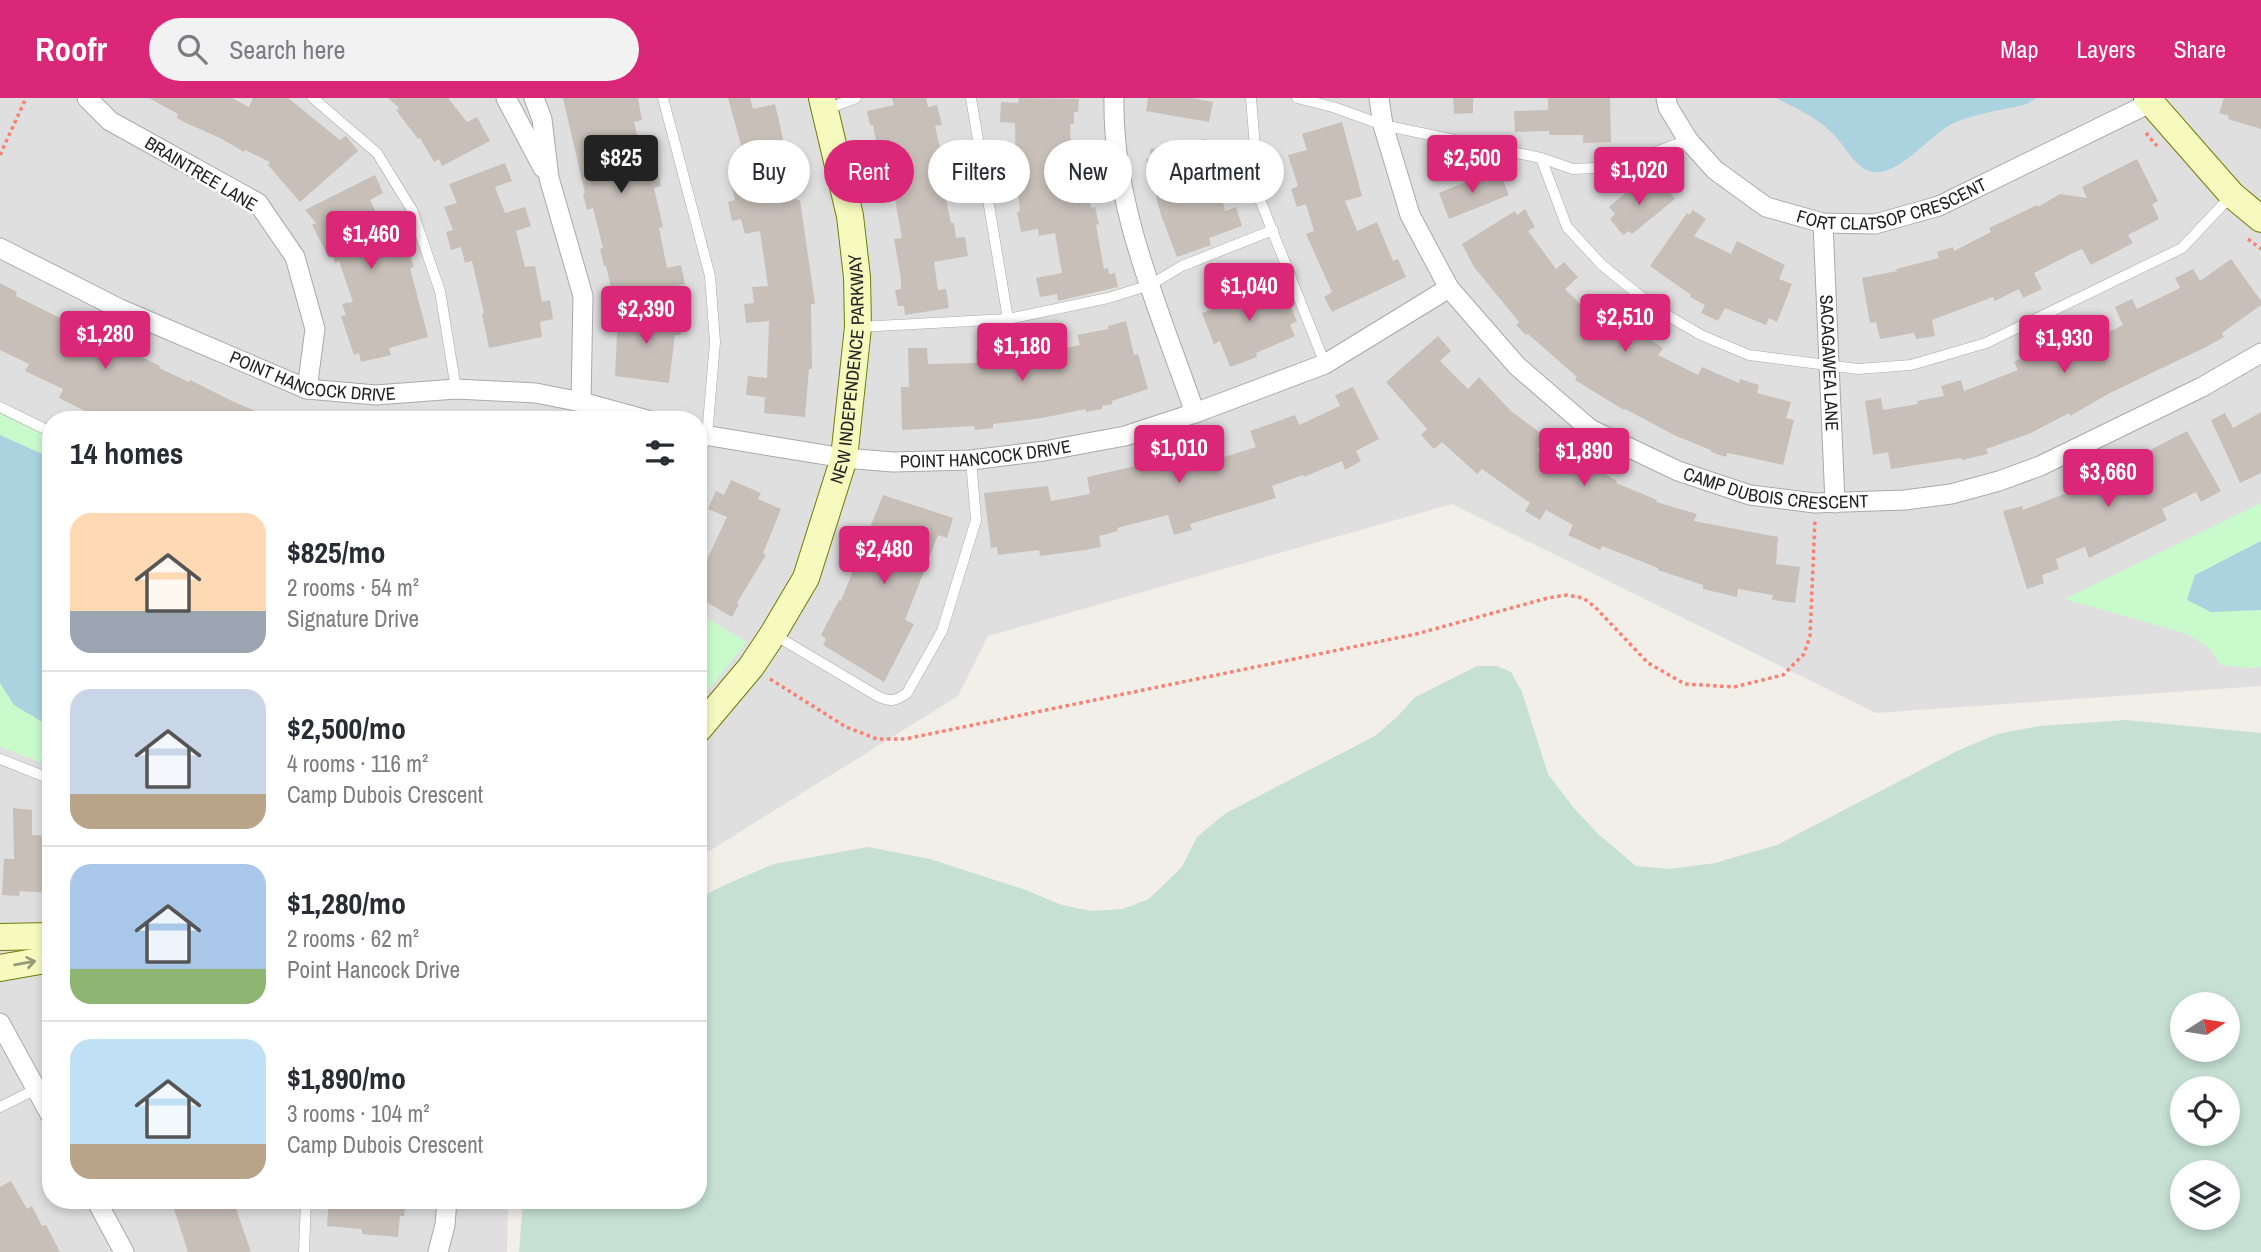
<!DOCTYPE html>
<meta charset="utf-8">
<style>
:root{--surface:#fff;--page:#f2f2f3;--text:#2b2b33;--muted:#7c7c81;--line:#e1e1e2;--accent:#db2777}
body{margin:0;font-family:"Archivo Narrow",sans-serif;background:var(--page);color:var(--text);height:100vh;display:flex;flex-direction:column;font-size:26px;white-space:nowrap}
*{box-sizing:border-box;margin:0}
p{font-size:23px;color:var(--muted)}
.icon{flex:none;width:38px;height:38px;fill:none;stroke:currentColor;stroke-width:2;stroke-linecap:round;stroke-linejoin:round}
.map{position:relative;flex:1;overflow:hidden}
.panel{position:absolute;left:42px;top:313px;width:665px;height:798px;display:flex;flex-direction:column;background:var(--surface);border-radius:28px;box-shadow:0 4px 10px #0003}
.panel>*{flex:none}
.banner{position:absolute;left:728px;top:42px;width:665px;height:63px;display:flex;gap:14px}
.needle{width:46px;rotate:78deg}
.controls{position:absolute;left:2170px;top:894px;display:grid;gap:14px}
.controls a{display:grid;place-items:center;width:70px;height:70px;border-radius:50%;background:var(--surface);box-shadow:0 4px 10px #0003;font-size:35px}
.price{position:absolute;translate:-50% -60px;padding:0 16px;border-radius:7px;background:var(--accent);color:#fff;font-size:23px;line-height:46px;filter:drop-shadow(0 2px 4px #0008)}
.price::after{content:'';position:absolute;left:50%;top:42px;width:21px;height:16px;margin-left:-10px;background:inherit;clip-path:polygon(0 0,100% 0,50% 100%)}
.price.current{background:#222;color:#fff}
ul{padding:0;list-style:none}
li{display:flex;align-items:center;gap:21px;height:175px;padding:0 28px}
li+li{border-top:2px solid var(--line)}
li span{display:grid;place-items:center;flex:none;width:196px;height:140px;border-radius:21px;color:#555}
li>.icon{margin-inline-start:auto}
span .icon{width:84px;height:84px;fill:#fffc;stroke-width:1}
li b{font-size:30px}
h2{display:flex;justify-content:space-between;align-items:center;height:84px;padding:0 28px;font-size:30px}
.pill{padding:0 24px;border-radius:32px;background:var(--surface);box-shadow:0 4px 10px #0003;font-size:24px;line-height:63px}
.pill.current{background:var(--accent);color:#fff}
header{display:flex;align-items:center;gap:42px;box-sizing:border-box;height:98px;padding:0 35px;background:var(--accent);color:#fff}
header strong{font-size:33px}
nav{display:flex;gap:38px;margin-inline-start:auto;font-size:24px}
.search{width:490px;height:63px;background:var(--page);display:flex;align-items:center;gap:18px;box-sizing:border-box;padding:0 24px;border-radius:38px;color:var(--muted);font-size:26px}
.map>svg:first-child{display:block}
.residential{fill:#e0dfdf}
.wetland{fill:#c6e0d4;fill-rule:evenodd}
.park{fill:#c8facc}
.water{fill:#aad3df}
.building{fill:#c7bfb8}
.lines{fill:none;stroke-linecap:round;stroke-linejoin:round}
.lane-casing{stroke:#a9a9a9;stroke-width:11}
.street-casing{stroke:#a9a9a9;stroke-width:21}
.secondary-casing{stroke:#707d05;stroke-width:28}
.path{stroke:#fa8072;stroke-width:3.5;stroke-dasharray:3.5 3.5;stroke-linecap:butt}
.lane{stroke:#fff;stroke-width:10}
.street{stroke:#fff;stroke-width:19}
.secondary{stroke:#f7fabf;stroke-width:26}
.oneway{stroke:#979978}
.labels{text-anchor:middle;stroke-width:5;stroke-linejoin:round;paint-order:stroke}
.street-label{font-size:18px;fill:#222;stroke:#fff}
</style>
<header>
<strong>Roofr</strong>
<div class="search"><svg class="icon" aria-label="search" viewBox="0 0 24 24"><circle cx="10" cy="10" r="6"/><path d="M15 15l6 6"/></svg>Search here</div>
<nav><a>Map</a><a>Layers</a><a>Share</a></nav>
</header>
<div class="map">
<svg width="2261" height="1154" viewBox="0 0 2261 1154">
<rect width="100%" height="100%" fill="#f2efe9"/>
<polygon class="residential" points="0,0 2261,0 2261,588 1876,615 1452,406 988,538 958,598 698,760 698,322 51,322 51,1102 508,1103 507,1154 0,1154"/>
<path class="wetland" d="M1477,568H1497L1511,574L1522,594L1548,676L1573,709L1598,736L1636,768L1670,771L1715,765L1777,747L1959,652L1997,636L2039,628L2126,622L2261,635V1154H519L523,1103L698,1102V801L722,788L774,766L868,749L930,761L1023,791L1062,807L1091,813L1123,811L1149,801L1182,769L1197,739L1226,715L1375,638L1397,619L1414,600ZM2182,906H2228V952H2182ZM2182,990H2228V1036H2182ZM2182,1074H2228V1120H2182Z"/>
<g class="park">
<polygon points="0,313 51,337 51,668 0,649"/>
<polygon points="2261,405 2261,569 2252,570 2220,567 2210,551 2187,536 2065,501"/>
<polygon points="698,515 747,544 698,605"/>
</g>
<g class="water">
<path d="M1776,0H2037L2027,6C2004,12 1976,15 1954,25C1930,35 1891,90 1863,70C1850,61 1843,45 1831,34C1816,19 1795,10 1776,0Z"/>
<polygon points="0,337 51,360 51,629 14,607 0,585"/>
<polygon points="2261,443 2261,512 2211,514 2187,502 2195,477"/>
</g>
<g class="building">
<polygon points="149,0 232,0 249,9 253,0 288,0 340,42 346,38 358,53 300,104 268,67 270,64 245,52 244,54 222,41 184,24 177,20 178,16"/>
<polygon points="388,0 448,0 467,24 477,19 490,43 442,68 439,61 434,64 420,40 418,41 396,12 399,10"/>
<polygon points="563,0 638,0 642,22 634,24 645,71 657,68 661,88 654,90 663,129 659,130 667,170 681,167 685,186 619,203 619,200 614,202 606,168 604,168 600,151 603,150 593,110 587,112 583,96 585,95"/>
<polygon points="728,0 750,0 753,11 775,6 797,102 800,102 815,206 811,206 812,271 809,271 805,319 764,315 765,299 746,297 748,278 767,280 769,223 746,225 744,206 754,205 752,189 768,188 760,133 745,136 741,121 732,123 728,104 735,102 729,77 748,72"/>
<polygon points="892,0 926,0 928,9 937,7 942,27 935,28 941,55 936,56 951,125 954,125 956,140 965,139 968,158 934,164 938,192 946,191 949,210 905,217 904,208 898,208 895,192 901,191 901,181 894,141 902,140 892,84 884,86 873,27 870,27 867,13 894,7"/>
<polygon points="1019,0 1079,1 1078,14 1074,14 1074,26 1070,26 1072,68 1079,67 1083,101 1089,100 1091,110 1095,109 1099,126 1096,127 1104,171 1108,170 1109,176 1115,175 1118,189 1058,203 1057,196 1040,199 1036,180 1062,175 1055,135 1039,138 1038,131 1021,134 1017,114 1020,113 1016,79 1015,25 1000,24 1001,4 1018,5"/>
<polygon points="1148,0 1191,0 1213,4 1209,24 1146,13"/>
<polygon points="1453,0 1473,0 1473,15 1454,16"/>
<polygon points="1548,0 1610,0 1611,44 1583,45 1583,37 1549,37 1549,33 1515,34 1514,13 1548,12"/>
<polygon points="2224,0 2261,0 2261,31 2228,21 2229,18 2219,15"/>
<polygon points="1342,24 1362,98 1345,103 1357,133 1377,124 1393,163 1398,161 1406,179 1332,214 1324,199 1332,194 1306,136 1314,133 1306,106 1297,109 1291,91 1298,88 1288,57 1307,52 1302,36"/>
<polygon points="1205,41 1213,84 1218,83 1225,113 1236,109 1242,128 1209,140 1211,147 1177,159 1161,117 1146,61 1151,60 1150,51"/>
<polygon points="2137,61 2158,103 2152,106 2159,121 2128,137 2133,145 2091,167 2082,151 2075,154 2034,175 2042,191 2023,200 2019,191 1995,203 1993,199 1932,222 1935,238 1916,241 1914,235 1880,241 1876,224 1870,225 1862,180 1897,173 1896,171 1939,160 1937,154 1953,149 1954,153 1991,134 1989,130 2037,107 2038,109 2060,96 2087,100 2082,89"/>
<polygon points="505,65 512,83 495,89 505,115 525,109 531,128 516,133 525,169 535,168 542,204 550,202 553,221 540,224 542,239 489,250 482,216 484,215 472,163 465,165 461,149 451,152 446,134 453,132 444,109 457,105 449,86"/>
<polygon points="375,77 383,95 370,102 382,128 398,123 414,169 410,170 428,239 389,250 391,257 361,264 359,255 354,257 341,218 346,217 342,206 353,204 339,163 335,165 333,159 329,160 312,127 316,125 305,112"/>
<polygon points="1482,77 1485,84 1501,78 1509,97 1449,121 1439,95"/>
<polygon points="1639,84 1649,95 1662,85 1675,101 1632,136 1629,133 1623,137 1610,121 1615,116 1609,109"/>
<polygon points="1525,111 1535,129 1528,133 1556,171 1564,164 1578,179 1565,191 1601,227 1613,212 1630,225 1628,227 1663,250 1658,257 1698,277 1702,269 1739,285 1740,281 1759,287 1757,295 1791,304 1786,320 1794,322 1783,367 1738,357 1727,355 1726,359 1711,354 1711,352 1676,338 1625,311 1624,312 1575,282 1577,279 1528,236 1526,237 1516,227 1519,224 1474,169 1462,146 1515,113 1517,117"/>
<polygon points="1693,112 1706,121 1694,138 1731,156 1737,143 1785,167 1779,181 1792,186 1777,224 1769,220 1766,227 1725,210 1718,223 1701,215 1705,207 1690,199 1691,197 1650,168 1687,115 1689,117"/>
<polygon points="2231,161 2261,203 2261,207 2222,235 2224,239 2206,249 2110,295 2070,318 2069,315 2031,335 1986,351 1988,356 1962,362 1961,360 1891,371 1888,354 1873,357 1865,303 1881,300 1883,312 1918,306 1917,303 1944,298 1941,288 1961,282 1964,293 2018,272 2014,264 2061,238 2069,254 2123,227 2115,209 2132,201 2137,211 2180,190 2175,180 2193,171 2200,183"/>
<polygon points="0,185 17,194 16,198 84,232 115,246 117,242 131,249 129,253 160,268 159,270 189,284 190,282 234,304 277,322 126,322 111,315 108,322 103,322 59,300 63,291 25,273 29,266 0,252"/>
<polygon points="1262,186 1270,203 1285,196 1297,223 1290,227 1295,238 1256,255 1257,259 1230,269 1220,243 1214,246 1202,215 1218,209 1214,200 1232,193 1234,198"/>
<polygon points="618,216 680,217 681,237 675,237 669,285 615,278"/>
<polygon points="1126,223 1134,257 1138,256 1148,291 1112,303 1112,306 1102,308 1102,311 1086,314 1086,311 1042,320 993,326 993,330 975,332 974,328 902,332 901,289 909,289 908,250 927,250 928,266 977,265 976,253 1023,250 1024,259 1080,247 1077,237 1108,231 1108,228"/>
<polygon points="1438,238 1451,253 1440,263 1468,291 1479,279 1511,313 1546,339 1537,352 1569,375 1578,360 1617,383 1616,385 1657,402 1656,404 1697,416 1694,423 1778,439 1776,466 1800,469 1795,505 1772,502 1773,497 1738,491 1737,499 1703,491 1703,487 1658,472 1658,470 1602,448 1600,452 1568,437 1573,427 1546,412 1540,422 1525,413 1530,405 1482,371 1477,376 1442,344 1434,351 1421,337 1427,331 1386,284"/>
<polygon points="1353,289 1379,341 1356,353 1361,363 1345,372 1342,363 1304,379 1303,377 1272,388 1276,400 1190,426 1192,432 1174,437 1168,417 1117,430 1118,433 1099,438 1101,449 1085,452 1040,458 1039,452 998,457 997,449 991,450 984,395 1048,388 1051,403 1090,396 1087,379 1153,364 1153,361 1172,356 1173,358 1213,347 1218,361 1256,349 1250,333 1295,317 1299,327 1340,308 1335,297"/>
<polygon points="2261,314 2261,375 2240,385 2211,322 2225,315 2233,330"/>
<polygon points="2187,333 2221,393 2201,404 2196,394 2162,411 2167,422 2089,460 2085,449 2056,461 2059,471 2042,477 2044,485 2027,491 2003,413 2022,408 2023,412 2085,388 2083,385 2099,377 2106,390 2142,373 2135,360"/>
<polygon points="731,382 761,395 758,401 781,411 763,455 766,457 737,505 739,506 732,519 708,505 698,521 698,464 704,468 727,419 708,411 716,393 724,397"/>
<polygon points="883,397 953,420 947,440 938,437 905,522 914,526 884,584 823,547 826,541 821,537 839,502 841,503"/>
<polygon points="13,710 32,712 32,737 51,738 51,793 48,795 20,793 19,798 2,797 4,761 14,761"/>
<polygon points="11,1083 27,1111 32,1108 42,1128 46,1127 60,1154 0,1154 0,1089"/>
<polygon points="171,1102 233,1102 251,1154 188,1154"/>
<polygon points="329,1102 406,1102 404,1118 400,1118 398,1139 362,1136 362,1131 327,1128"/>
</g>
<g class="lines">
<defs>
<g id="lane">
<polyline points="313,0 377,55 412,112 440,193 456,291"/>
<polyline points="663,0 710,178 715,244 707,338 698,357"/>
<polyline points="971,0 1008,221"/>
<polyline points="1251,0 1259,99 1325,266"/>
<polyline points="1297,0 1333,9 1383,27 1541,60 1573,71 1615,69 1688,42"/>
<polyline points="827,11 856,0"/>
<polyline points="1541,60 1567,129 1602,167 1655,210 1701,237 1749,257 1858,271 1911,267 1986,245 2182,150 2231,98"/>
<polyline points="858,229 1008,221 1108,200 1150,187 1182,168 1273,132"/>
<polyline points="0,309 51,334"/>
<path d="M773,536L879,599C891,604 896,603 907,595L942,533L976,422L971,362"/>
<polyline points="0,661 51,681"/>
<polyline points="0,1009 36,991"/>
<polyline points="304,1154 306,1102"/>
</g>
<g id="street">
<polyline points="87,0 110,23 258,105 295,159 315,231 307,291"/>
<polyline points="506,0 543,70"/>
<polyline points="534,0 542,21 549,80 583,198 581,304"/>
<path d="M1114,0C1112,109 1160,213 1195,315"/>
<path id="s1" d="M1379,0L1383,27L1410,117L1449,190L1517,268L1590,331L1678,373L1750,397L1815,405L1905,402L1951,396L1999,383L2040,368L2202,289L2261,255"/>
<path id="s2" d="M1666,0L1668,9L1688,42L1715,72L1766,109L1823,125L1875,126L1939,108L2150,5L2155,0"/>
<path id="s3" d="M1823,125L1835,405"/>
<path id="s4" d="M0,150L120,211L307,291L376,297L456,291L536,295L581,304L647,322"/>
<path id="s5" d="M698,336L844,360L893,364L971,362L1044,353L1125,338L1195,315L1325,266L1449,190"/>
<polyline points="0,925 51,1018"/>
<polyline points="96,1102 124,1154"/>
<polyline points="438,1154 445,1127 447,1102"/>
</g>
<g id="secondary">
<polyline points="2147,0 2232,97 2261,121"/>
<path id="s6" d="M698,632L751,569L773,536L806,480L844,360L858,229L857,179L850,118L822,0"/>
<polyline points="0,839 51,838"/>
<polyline points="0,870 51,861"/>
</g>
</defs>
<use href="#lane" class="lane-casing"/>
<use href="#street" class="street-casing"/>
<use href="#secondary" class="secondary-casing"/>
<g class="path">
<polyline points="2146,35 2157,48"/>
<polyline points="0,57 26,0"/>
<polyline points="2248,141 2261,151"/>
<polyline points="770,581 846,629 877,641 905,641 1416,536 1548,500 1567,497 1583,500 1595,509 1648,565 1685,586 1734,589 1783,577 1804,556 1810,538 1815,421"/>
</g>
<use href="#lane" class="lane"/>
<use href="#street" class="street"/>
<use href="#secondary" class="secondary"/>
</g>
<defs><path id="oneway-shaft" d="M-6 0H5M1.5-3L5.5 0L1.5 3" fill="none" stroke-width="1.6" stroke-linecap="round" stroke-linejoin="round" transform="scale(1.75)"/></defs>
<use class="oneway" href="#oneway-shaft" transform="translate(25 865) rotate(-10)"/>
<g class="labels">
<g class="street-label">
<text transform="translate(201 76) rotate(31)" y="6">BRAINTREE LANE</text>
<text dy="6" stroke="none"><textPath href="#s2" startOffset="282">FORT CLATSOP CRESCENT</textPath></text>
<text dy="6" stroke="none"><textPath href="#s3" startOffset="140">SACAGAWEA LANE</textPath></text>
<text dy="6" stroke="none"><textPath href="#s6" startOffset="402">NEW INDEPENDENCE PARKWAY</textPath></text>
<text dy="6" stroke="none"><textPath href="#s4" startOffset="341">POINT HANCOCK DRIVE</textPath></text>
<text dy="6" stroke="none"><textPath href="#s5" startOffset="290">POINT HANCOCK DRIVE</textPath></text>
<text dy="6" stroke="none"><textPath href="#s1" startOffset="602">CAMP DUBOIS CRESCENT</textPath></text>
</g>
</g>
</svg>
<div class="controls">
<a><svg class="needle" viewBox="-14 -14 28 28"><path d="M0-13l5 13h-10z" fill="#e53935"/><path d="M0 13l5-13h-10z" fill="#7c7c81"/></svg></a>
<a><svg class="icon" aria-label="locate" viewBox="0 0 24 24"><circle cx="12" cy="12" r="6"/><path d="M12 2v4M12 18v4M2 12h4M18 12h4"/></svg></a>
<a><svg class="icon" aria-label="layers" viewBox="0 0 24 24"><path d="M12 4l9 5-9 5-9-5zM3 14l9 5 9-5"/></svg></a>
</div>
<b class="price current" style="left:621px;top:97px">$825</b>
<b class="price" style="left:1472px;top:97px">$2,500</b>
<b class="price" style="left:1639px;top:109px">$1,020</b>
<b class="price" style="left:371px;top:173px">$1,460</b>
<b class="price" style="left:1249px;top:225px">$1,040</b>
<b class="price" style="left:646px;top:248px">$2,390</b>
<b class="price" style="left:1625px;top:256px">$2,510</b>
<b class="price" style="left:105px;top:273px">$1,280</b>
<b class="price" style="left:2064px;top:277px">$1,930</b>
<b class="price" style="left:1022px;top:285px">$1,180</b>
<b class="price" style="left:1179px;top:387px">$1,010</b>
<b class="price" style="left:1584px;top:390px">$1,890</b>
<b class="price" style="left:2108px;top:411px">$3,660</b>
<b class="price" style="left:884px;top:488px">$2,480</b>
<div class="banner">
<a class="pill">Buy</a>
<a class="pill current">Rent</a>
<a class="pill">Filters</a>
<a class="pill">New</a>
<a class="pill">Apartment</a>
</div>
<section class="panel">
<h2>14 homes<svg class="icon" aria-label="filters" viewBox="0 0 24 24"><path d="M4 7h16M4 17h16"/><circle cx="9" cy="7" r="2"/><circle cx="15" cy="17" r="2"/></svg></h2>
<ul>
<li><span style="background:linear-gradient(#ffd9b3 70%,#9aa5b1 0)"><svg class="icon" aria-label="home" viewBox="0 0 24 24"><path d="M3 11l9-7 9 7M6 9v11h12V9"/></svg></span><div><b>$825/mo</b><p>2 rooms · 54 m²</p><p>Signature Drive</p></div></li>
<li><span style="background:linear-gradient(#c9d6e8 75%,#b9a48a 0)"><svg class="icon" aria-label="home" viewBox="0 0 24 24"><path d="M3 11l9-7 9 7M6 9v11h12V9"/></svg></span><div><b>$2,500/mo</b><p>4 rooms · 116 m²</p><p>Camp Dubois Crescent</p></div></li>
<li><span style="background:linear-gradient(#a9c7e8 75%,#8fb573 0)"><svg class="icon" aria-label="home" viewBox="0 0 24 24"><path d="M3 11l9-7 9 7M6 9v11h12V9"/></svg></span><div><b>$1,280/mo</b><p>2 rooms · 62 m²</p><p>Point Hancock Drive</p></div></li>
<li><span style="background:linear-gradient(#bfe0f5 75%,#b9a48a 0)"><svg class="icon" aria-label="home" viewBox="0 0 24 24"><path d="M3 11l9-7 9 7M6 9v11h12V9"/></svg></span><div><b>$1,890/mo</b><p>3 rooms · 104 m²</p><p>Camp Dubois Crescent</p></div></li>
</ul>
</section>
</div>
